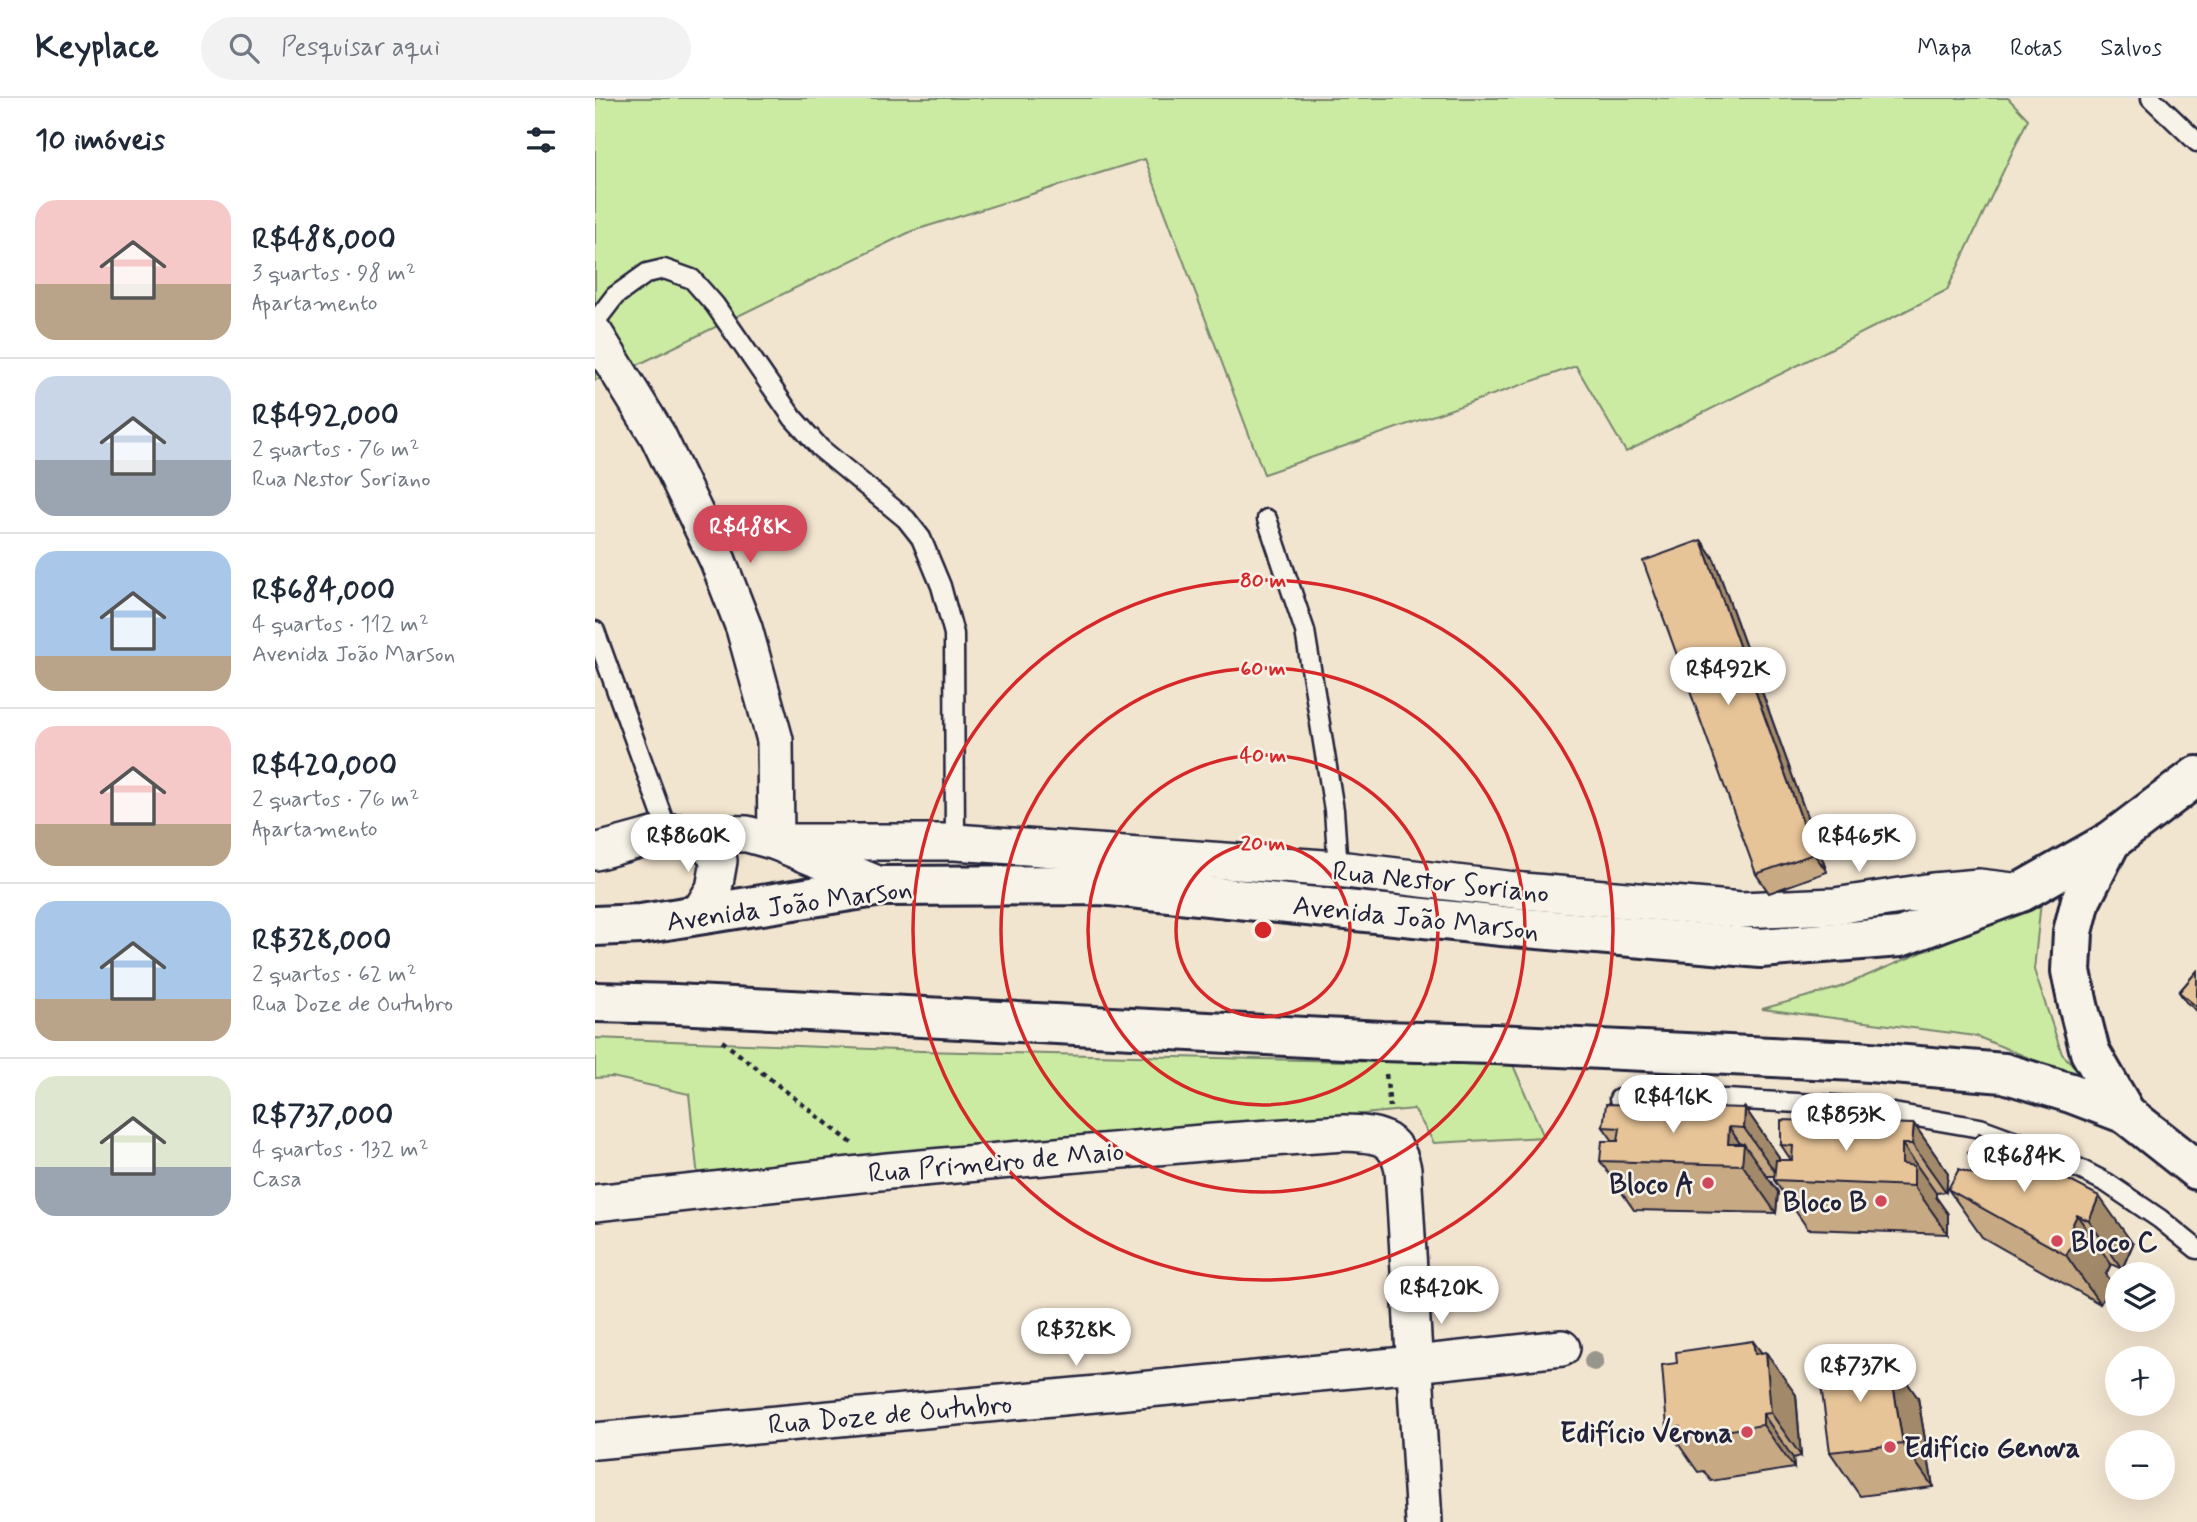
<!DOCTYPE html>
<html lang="pt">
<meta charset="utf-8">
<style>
:root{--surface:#fff;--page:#f2f2f3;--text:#1f2937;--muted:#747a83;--line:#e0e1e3;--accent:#d1495b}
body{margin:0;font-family:Mynerve,sans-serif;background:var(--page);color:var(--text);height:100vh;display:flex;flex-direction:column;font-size:26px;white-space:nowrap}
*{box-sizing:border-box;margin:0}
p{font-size:23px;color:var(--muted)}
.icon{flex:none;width:38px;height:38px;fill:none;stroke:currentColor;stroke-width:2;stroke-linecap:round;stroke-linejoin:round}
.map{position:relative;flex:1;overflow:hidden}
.sheet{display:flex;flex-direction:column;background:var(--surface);width:595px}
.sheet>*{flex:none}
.tools{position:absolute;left:1510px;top:1164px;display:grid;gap:14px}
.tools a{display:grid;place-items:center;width:70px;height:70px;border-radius:50%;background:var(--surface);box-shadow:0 7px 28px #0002;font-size:35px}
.price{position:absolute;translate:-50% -60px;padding:0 16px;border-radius:24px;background:#fff;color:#222;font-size:23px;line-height:46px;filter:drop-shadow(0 2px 4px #0008)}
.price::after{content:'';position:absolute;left:50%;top:42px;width:21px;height:16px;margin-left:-10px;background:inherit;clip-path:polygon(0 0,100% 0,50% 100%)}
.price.selected{background:var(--accent);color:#fff}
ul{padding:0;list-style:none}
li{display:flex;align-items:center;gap:21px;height:175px;padding:0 35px}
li+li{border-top:2px solid var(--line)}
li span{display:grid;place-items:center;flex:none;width:196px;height:140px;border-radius:21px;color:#555}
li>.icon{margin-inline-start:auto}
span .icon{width:84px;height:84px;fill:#fffc;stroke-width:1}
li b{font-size:30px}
h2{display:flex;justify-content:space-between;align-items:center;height:84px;padding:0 35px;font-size:30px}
header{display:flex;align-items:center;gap:42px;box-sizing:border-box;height:98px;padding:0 35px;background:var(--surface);border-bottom:2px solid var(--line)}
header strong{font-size:33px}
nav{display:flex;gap:38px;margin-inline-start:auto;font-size:24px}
.search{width:490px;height:63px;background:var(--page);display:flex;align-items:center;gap:18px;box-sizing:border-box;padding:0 24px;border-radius:38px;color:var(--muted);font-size:26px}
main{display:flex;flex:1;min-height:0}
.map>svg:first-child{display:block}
.green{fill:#cceba2;stroke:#77866e;stroke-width:2}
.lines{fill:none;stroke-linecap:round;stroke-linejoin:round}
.service-casing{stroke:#22223b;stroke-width:23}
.minor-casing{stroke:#22223b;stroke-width:40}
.primary-casing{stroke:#22223b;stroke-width:44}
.path{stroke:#22223b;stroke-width:4.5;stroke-dasharray:5 5;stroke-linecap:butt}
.service{stroke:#f7f3e8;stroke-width:18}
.minor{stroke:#f7f3e8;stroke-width:35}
.primary{stroke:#f7f3e8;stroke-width:38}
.tree{fill:#97958c}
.wall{fill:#c7a983;stroke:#22223b;stroke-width:2}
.shaded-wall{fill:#a2896a;stroke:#22223b;stroke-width:2}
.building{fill:#e7c498;stroke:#22223b;stroke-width:2}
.ring{fill:none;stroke:#d62828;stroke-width:3.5}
.poi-dot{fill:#d1495b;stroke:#f7f3e8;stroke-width:2.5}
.labels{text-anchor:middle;stroke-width:5;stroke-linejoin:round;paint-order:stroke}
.street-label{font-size:28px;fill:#22223b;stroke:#f7f3e8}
.poi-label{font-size:28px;font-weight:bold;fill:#22223b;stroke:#f7f3e8;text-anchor:end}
.centre{fill:#d62828;stroke:#f7f3e8;stroke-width:3.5}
.ring-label{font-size:21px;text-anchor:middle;font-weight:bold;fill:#d62828;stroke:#f7f3e8;stroke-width:5;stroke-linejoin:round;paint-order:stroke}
</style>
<header>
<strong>Keyplace</strong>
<div class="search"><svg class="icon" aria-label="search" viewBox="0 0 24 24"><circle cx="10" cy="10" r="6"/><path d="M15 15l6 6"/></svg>Pesquisar aqui</div>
<nav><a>Mapa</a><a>Rotas</a><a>Salvos</a></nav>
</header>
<main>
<section class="sheet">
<h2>10 imóveis<svg class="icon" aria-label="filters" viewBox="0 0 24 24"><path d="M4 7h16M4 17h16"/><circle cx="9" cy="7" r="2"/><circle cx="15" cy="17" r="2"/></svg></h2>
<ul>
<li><span style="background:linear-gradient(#f6c9c9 60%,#b9a48a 0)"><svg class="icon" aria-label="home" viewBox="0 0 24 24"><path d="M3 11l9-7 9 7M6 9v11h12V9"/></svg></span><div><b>R$488,000</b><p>3 quartos · 98 m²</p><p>Apartamento</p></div></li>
<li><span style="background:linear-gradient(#c9d6e8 60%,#9aa5b1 0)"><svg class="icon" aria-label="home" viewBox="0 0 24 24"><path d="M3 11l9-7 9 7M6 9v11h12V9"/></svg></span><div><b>R$492,000</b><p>2 quartos · 76 m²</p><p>Rua Nestor Soriano</p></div></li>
<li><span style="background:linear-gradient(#a9c7e8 75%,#b9a48a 0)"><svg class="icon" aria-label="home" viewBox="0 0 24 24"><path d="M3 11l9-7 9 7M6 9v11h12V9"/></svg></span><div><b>R$684,000</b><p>4 quartos · 112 m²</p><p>Avenida João Marson</p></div></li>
<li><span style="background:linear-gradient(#f6c9c9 70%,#b9a48a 0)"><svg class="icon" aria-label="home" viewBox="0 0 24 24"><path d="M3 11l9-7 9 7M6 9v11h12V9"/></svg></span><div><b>R$420,000</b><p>2 quartos · 76 m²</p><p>Apartamento</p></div></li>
<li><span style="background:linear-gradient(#a9c7e8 70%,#b9a48a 0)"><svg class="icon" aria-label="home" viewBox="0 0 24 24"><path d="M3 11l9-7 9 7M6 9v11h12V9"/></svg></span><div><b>R$328,000</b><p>2 quartos · 62 m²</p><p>Rua Doze de Outubro</p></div></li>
<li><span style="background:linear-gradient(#dfe7d0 65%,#9aa5b1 0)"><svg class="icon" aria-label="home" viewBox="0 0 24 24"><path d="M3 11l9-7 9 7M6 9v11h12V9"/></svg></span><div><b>R$737,000</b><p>4 quartos · 132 m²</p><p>Casa</p></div></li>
</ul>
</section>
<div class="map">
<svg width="1602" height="1424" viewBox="0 0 1602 1424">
<rect width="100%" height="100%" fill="#f2e5d0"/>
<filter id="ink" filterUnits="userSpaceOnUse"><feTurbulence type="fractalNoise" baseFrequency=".0143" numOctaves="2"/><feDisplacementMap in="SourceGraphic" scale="14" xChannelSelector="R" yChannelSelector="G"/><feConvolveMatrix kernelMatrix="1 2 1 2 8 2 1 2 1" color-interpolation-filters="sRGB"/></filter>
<g filter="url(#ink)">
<g class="green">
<polygon points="0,0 1413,0 1433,21 1352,192 1031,354 981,268 669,376 550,61 317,133 26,275 0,282"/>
<polygon points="1447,793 1439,872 1467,956 1497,986 1381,938 1167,911 1243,890 1351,844"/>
<polygon points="0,940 326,953 918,967 949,1039 839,1045 819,1011 103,1080 94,996 17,979 0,980"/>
</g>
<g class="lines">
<defs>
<g id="service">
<polyline points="1556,0 1602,44"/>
<polyline points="0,224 20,198 52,175 69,171 97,181 120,207 198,320 225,350 311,421 326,440 346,488 359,536 360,744"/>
<polyline points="672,421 710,533 739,712 743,771"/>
<polyline points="0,533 73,734"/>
<polyline points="1024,1001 1131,1001 1258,1008 1385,1030 1456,1056 1512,1085 1565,1121 1602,1151"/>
</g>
<g id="minor">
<polyline points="0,236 63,338 123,463 149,530 180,642 181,744 360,744 743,771 928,793 1146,812 1240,808 1338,793 1384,789 1426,794"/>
<polyline points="0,754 73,734 152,736 181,744 287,788"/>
<polyline points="103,817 119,791 124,763 106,734"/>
<path d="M0,1105L293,1073L618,1044L749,1035C780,1036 801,1037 808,1071L829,1424"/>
<polyline points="0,1343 820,1266 967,1250"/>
</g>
<g id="primary">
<polyline points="1516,743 1486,802 1478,834 1476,873 1483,907 1495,954 1531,1016 1602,1072"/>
<polyline points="0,828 46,826 287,788 506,787 907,828 1166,850 1305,839 1426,794 1516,743 1602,678"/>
<polyline points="0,904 80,906 787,943 899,946 1262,963 1409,975 1476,995 1531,1016"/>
</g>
</defs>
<use href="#service" class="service-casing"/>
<use href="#minor" class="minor-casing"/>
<use href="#primary" class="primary-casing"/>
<g class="path">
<polyline points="127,943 258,1046"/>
<polyline points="791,976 795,1009"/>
</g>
<use href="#service" class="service"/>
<use href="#minor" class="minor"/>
<use href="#primary" class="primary"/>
</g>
<circle class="tree" cx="999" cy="1263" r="10"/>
<g class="wall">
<polygon points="1106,442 1119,461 1232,774 1174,795 1161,776"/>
<polygon points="1602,873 1602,913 1591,904 1584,894"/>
<polygon points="1150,1010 1184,1059 1184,1062 1196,1062 1186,1047 1319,1026 1353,1075 1351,1094 1341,1095 1341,1099 1353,1116 1353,1136 1213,1131 1179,1082 1180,1078 1171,1078 1183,1094 1181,1115 1039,1112 1005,1063 1018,1043 1008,1029"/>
<polygon points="1373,1055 1538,1146 1527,1171 1516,1166 1511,1176 1517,1185 1505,1206 1387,1139 1353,1091 1378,1076 1382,1068"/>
<polygon points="1167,1255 1201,1297 1206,1358 1198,1360 1199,1370 1116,1383 1109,1373 1103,1374 1072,1330"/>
<polygon points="1323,1300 1338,1389 1265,1398 1235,1354"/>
</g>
<g class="shaded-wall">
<polygon points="1106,442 1119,461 1232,774 1219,756"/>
<polygon points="1150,1010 1184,1059 1183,1078 1149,1030"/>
<polygon points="1319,1026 1353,1075 1351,1094 1317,1046"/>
<polygon points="1134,1029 1148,1050 1149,1046 1183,1094 1181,1115 1133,1046"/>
<polygon points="1307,1046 1341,1095 1341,1099 1353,1116 1353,1136 1319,1088 1307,1066"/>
<polygon points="1504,1098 1538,1146 1527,1171 1494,1123"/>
<polygon points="1482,1117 1516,1166 1511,1176 1517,1185 1505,1206 1471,1157 1475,1132"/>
<polygon points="1158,1243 1172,1262 1171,1254 1201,1297 1206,1358 1176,1315 1160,1256"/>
<polygon points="1293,1257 1323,1300 1338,1389 1308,1346"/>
<polygon points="1168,1316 1198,1360 1199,1370 1168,1327"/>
</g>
<g class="building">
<polygon points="1106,442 1219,756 1161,776 1048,463"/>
<polygon points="1602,873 1602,909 1584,894"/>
<polygon points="1011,1006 1150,1010 1149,1030 1134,1029 1133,1046 1149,1046 1147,1067 1005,1063 1007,1043 1023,1043 1025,1030 1008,1029"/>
<polygon points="1186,1022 1319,1026 1317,1046 1307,1046 1307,1066 1319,1068 1319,1088 1179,1082 1181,1062 1197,1062 1198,1048 1186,1047"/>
<polygon points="1384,1035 1504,1098 1494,1123 1482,1117 1475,1132 1483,1137 1471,1157 1353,1091 1364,1071 1378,1076 1385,1064 1373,1055"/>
<polygon points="1158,1243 1160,1256 1171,1254 1176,1315 1168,1316 1168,1327 1085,1340 1085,1329 1072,1330 1067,1267 1082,1265 1081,1254"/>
<polygon points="1293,1257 1308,1346 1235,1354 1223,1265"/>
</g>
</g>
<g class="ring">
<circle cx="668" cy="832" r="87"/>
<circle cx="668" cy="832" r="175"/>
<circle cx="668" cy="832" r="262"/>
<circle cx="668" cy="832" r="350"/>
</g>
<g class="poi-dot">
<circle cx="1113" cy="1085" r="7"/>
<circle cx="1286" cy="1103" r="7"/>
<circle cx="1462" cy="1143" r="7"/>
<circle cx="1152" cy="1334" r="7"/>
<circle cx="1295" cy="1349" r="7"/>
</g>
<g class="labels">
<g class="street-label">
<text transform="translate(846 783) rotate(6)" y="10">Rua Nestor Soriano</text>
<text transform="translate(194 806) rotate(-8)" y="10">Avenida João Marson</text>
<text transform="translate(821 819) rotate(6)" y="10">Avenida João Marson</text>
<text transform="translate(401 1063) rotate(-5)" y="10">Rua Primeiro de Maio</text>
<text transform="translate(295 1315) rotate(-5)" y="10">Rua Doze de Outubro</text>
</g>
<g class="poi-label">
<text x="1099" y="1095">Bloco A</text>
<text x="1272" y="1113">Bloco B</text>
<text x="1476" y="1153" text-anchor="start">Bloco C</text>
<text x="1138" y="1344">Edifício Verona</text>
<text x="1309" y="1359" text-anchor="start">Edifício Genova</text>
</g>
</g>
<circle cx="668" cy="832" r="10" class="centre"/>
<g class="ring-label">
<text x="668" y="489">80 m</text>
<text x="668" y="577">60 m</text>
<text x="668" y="664">40 m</text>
<text x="668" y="752">20 m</text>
</g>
</svg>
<div class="tools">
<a><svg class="icon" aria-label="layers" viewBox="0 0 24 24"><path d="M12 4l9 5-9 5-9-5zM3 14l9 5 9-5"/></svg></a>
<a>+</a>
<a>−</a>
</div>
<b class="price selected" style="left:155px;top:467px">R$488K</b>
<b class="price" style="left:1133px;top:609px">R$492K</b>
<b class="price" style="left:93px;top:776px">R$860K</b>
<b class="price" style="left:1264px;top:776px">R$465K</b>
<b class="price" style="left:1078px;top:1037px">R$416K</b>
<b class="price" style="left:1251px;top:1055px">R$853K</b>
<b class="price" style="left:1429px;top:1096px">R$684K</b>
<b class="price" style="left:846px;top:1228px">R$420K</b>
<b class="price" style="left:481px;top:1270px">R$328K</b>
<b class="price" style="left:1265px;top:1306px">R$737K</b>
</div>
</main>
